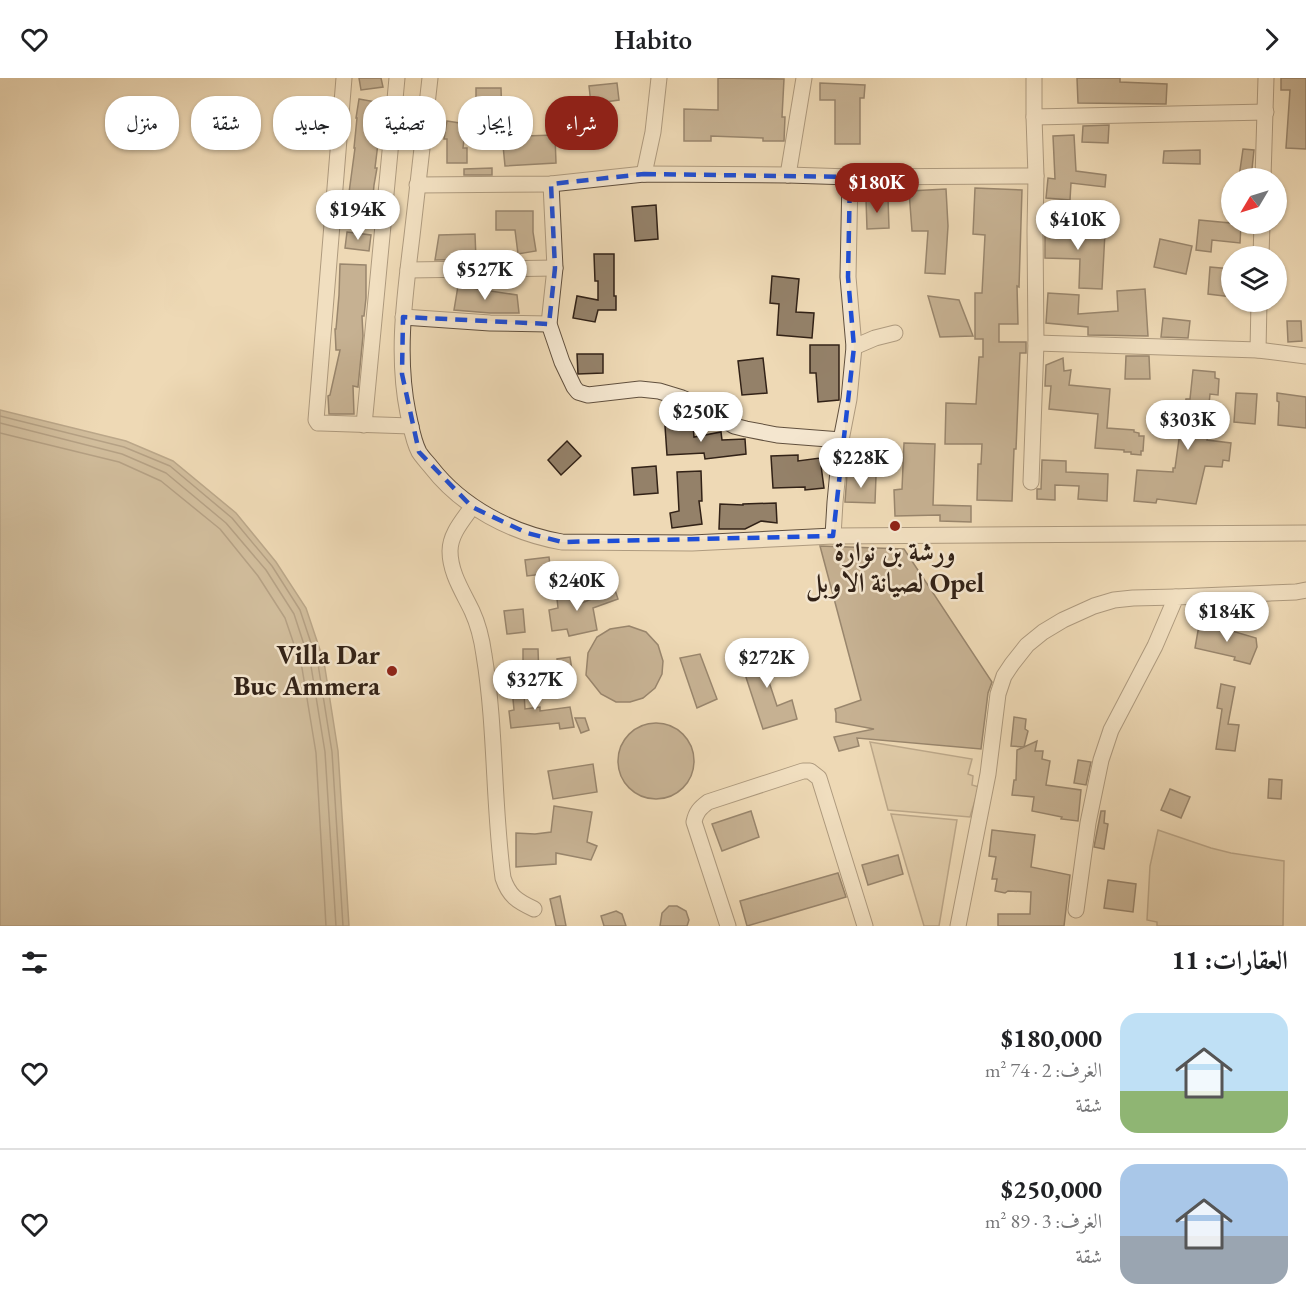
<!DOCTYPE html>
<html lang="ar">
<meta charset="utf-8">
<style>
:root{--surface:#fff;--page:#f2f2f2;--text:#202124;--muted:#757577;--line:#e0e0e0;--accent:#8f2418}
body{margin:0;font-family:"EB Garamond",Amiri,serif;background:var(--page);color:var(--text);direction:rtl;height:100vh;display:flex;flex-direction:column;font-size:22px;white-space:nowrap}
*{box-sizing:border-box;margin:0}
p{font-size:20px;color:var(--muted)}
.icon{flex:none;width:33px;height:33px;fill:none;stroke:currentColor;stroke-width:2;stroke-linecap:round;stroke-linejoin:round}
.map{position:relative;height:848px;overflow:hidden;direction:ltr}
.sheet{display:flex;flex-direction:column;background:var(--surface);flex:1}
.sheet>*{flex:none}
.guide{position:absolute;left:18px;top:18px;width:600px;height:54px;direction:rtl;display:flex;gap:12px}
.needle{width:39px;rotate:232deg}
.buttons{position:absolute;left:1221px;top:90px;display:grid;gap:12px}
.buttons a{display:grid;place-items:center;width:66px;height:66px;border-radius:50%;background:var(--surface);box-shadow:0 2px 4px #0004;font-size:30px}
.price{position:absolute;translate:-50% -51px;padding:0 14px;border-radius:21px;background:#fff;color:#222;font-size:20px;line-height:39px;filter:drop-shadow(0 2px 3px #0008)}
.price::after{content:'';position:absolute;left:50%;top:36px;width:18px;height:14px;margin-left:-9px;background:inherit;clip-path:polygon(0 0,100% 0,50% 100%)}
.price.on{background:var(--accent);color:#fff}
ul{padding:0;list-style:none}
li{display:flex;align-items:center;gap:18px;height:150px;padding:0 18px}
li+li{border-top:2px solid var(--line)}
li span{display:grid;place-items:center;flex:none;width:168px;height:120px;border-radius:18px;color:#555}
li>.icon{margin-inline-start:auto}
span .icon{width:72px;height:72px;fill:#fffc;stroke-width:1}
li b{font-size:26px}
h2{display:flex;justify-content:space-between;align-items:center;height:72px;padding:0 18px;font-size:26px}
.chip{padding:0 21px;border-radius:24px;background:var(--surface);box-shadow:0 2px 4px #0004;font-size:21px;line-height:54px}
.chip.on{background:var(--accent);color:#fff}
header{display:flex;justify-content:space-between;align-items:center;height:78px;padding:0 18px;background:var(--surface);font-size:27px;font-weight:600}
.map>svg:first-child{display:block}
.green{fill:#ceba9a;stroke:#806e58;stroke-width:1.5}
.water{fill:#ae9b7f;stroke:#7c6b55;stroke-width:1.5}
.lines{fill:none;stroke-linecap:round;stroke-linejoin:round}
.shore{stroke:#705e4b;stroke-width:1.5}
.building{fill:#948169;stroke:#322217;stroke-width:1.5}
.minor-casing{stroke:#61503e;stroke-width:17}
.minor{stroke:#f4e6cf;stroke-width:15}
.marked{fill:none;stroke:#1d4ed8;stroke-width:4.5;stroke-dasharray:12 8;stroke-linejoin:round}
.poi-dot{fill:#8f2418;stroke:#f4e6cf;stroke-width:2}
.labels{text-anchor:middle;stroke-width:5;stroke-linejoin:round;paint-order:stroke}
.poi-label{font-size:27px;font-weight:bold;fill:#322217;stroke:#f4e6cf}
</style>
<header><svg class="icon" aria-label="forward" viewBox="0 0 24 24"><path d="M9 5l7 7-7 7"/></svg>Habito<svg class="icon" aria-label="heart" viewBox="0 0 24 24"><path d="M12 20l-8-8c-3-5 5-10 8-4 3-6 11-1 8 4z"/></svg></header>
<div class="map">
<svg width="1306" height="848" viewBox="0 0 1306 848">
<rect width="100%" height="100%" fill="#eed9b5"/>
<filter id="stains"><feTurbulence type="fractalNoise" baseFrequency=".00333" numOctaves="4"/><feColorMatrix values="0 0 0 0 .2 0 0 0 0 .09 0 0 0 0 .02 0 0 0 .5 -.17"/></filter>
<radialGradient id="worn" r=".72"><stop offset=".6" stop-color="#630" stop-opacity="0"/><stop offset="1" stop-color="#630" stop-opacity=".3"/></radialGradient>
<g class="green">
<polygon points="870,664 972,681 968,696 973,698 972,707 979,709 970,739 888,732"/>
<polygon points="891,736 957,742 939,848 924,848"/>
<polygon points="1158,752 1211,770 1231,775 1284,783 1283,848 1157,848 1157,844 1147,842 1150,788"/>
</g>
<polygon class="water" points="0,332 126,363 173,383 236,435 276,484 306,530 324,584 338,673 349,848 0,848"/>
<g class="lines">
<g class="shore">
<polyline points="0,338 124,369 170,388 232,440 272,488 300,532 318,586 332,674 343,848"/>
<polyline points="0,345 122,376 166,395 226,445 266,492 294,536 311,588 325,674 336,848"/>
<polyline points="0,355 119,384 161,403 220,451 258,498 285,540 302,590 316,675 326,848"/>
</g>
</g>
<g class="building">
<polygon points="359,0 381,0 383,9 361,12"/>
<polygon points="718,0 784,1 782,39 785,39 784,63 763,63 763,60 711,58 711,63 684,63 684,31 718,32"/>
<polygon points="1077,0 1120,0 1120,4 1167,6 1166,26 1078,25"/>
<polygon points="1281,0 1306,0 1306,71 1286,70 1290,12 1281,12"/>
<polygon points="617,5 619,22 591,26 589,8"/>
<polygon points="820,5 865,7 864,20 860,20 860,66 835,66 835,22 820,22"/>
<polygon points="476,10 501,10 502,40 476,40"/>
<polygon points="359,21 382,25 376,57 379,57 375,90 377,90 374,107 371,140 346,137 355,70 354,70 357,40 356,40"/>
<polygon points="447,43 466,46 463,70 467,70 467,85 447,85 447,61 444,61"/>
<polygon points="1109,47 1108,65 1082,64 1083,48"/>
<polygon points="524,55 524,58 555,57 556,85 505,88 502,57"/>
<polygon points="1074,57 1076,93 1106,97 1105,109 1071,105 1070,122 1046,120 1048,100 1055,101 1053,58"/>
<polygon points="1243,71 1254,72 1251,100 1239,99"/>
<polygon points="1200,72 1200,86 1163,85 1164,73"/>
<polygon points="492,90 492,97 464,97 464,91"/>
<polygon points="975,110 1022,112 1019,209 1017,208 1018,246 999,246 999,264 1026,264 1026,275 1020,275 1016,371 1014,371 1012,423 977,422 978,386 981,386 982,366 945,366 946,325 976,326 979,279 983,279 983,261 975,261 975,215 982,215 985,157 973,156"/>
<polygon points="946,111 948,148 945,196 925,195 928,153 912,153 909,113"/>
<polygon points="888,120 889,150 867,151 866,121"/>
<polygon points="656,127 658,161 635,163 632,129"/>
<polygon points="496,133 533,133 533,154 536,173 518,176 515,152 496,152"/>
<polygon points="1199,142 1241,146 1240,165 1212,162 1211,174 1196,172"/>
<polygon points="1045,145 1074,145 1074,153 1105,154 1102,211 1079,210 1080,181 1045,180"/>
<polygon points="347,154 371,157 369,173 345,170"/>
<polygon points="475,156 476,181 435,182 439,157"/>
<polygon points="1160,161 1192,168 1186,196 1154,189"/>
<polygon points="594,176 614,176 614,218 616,218 616,232 598,232 595,244 573,240 577,218 598,222 598,203 595,203"/>
<polygon points="340,186 366,187 366,220 364,238 362,238 363,258 358,309 353,308 354,336 329,336 328,318 330,317 340,272 336,272 335,251 336,251 339,217"/>
<polygon points="1210,189 1232,191 1232,219 1208,216"/>
<polygon points="772,198 799,201 796,234 814,235 812,260 777,257 779,226 770,225"/>
<polygon points="458,208 517,217 519,235 490,235 454,232"/>
<polygon points="1145,211 1148,258 1088,257 1088,249 1046,245 1048,215 1079,217 1078,236 1118,233 1117,213"/>
<polygon points="928,218 959,222 973,258 940,259"/>
<polygon points="1163,240 1190,243 1188,260 1161,259"/>
<polygon points="1287,243 1301,243 1302,263 1288,264"/>
<polygon points="810,267 839,267 839,322 818,324 816,295 810,295"/>
<polygon points="577,276 603,276 603,295 578,296"/>
<polygon points="1126,278 1149,278 1150,301 1125,301"/>
<polygon points="763,280 767,315 742,317 738,283"/>
<polygon points="1063,280 1064,293 1071,292 1069,307 1110,311 1107,350 1134,352 1134,354 1139,355 1139,358 1144,358 1143,373 1141,373 1141,377 1131,376 1131,374 1124,374 1124,372 1095,370 1098,336 1049,331 1051,308 1045,308 1046,287"/>
<polygon points="1193,292 1215,294 1215,300 1219,301 1218,317 1210,316 1206,358 1208,358 1207,362 1231,365 1229,383 1223,382 1222,389 1205,388 1196,426 1157,421 1156,425 1134,423 1137,392 1173,394 1173,390 1175,390 1180,354 1182,354 1186,321 1190,321"/>
<polygon points="1236,315 1257,316 1255,346 1234,344"/>
<polygon points="1277,315 1306,319 1306,350 1278,347 1279,324 1277,323"/>
<polygon points="693,347 694,359 721,354 722,362 745,361 746,376 705,381 704,375 667,377 665,348"/>
<polygon points="567,363 581,378 561,397 548,382"/>
<polygon points="904,365 935,366 933,427 971,428 971,444 940,443 940,437 895,438 894,412 902,411"/>
<polygon points="798,377 798,383 820,380 824,410 805,412 805,409 773,410 771,378"/>
<polygon points="1042,382 1066,383 1066,394 1108,396 1107,423 1078,421 1079,408 1055,407 1055,422 1037,421 1037,411 1041,411"/>
<polygon points="656,388 658,415 634,417 632,390"/>
<polygon points="701,393 702,423 699,423 702,446 672,450 670,435 679,433 677,394"/>
<polygon points="847,396 876,398 875,425 845,424"/>
<polygon points="776,425 777,445 761,443 745,451 719,451 720,426 743,427 743,426"/>
<polygon points="820,468 904,471 992,604 988,615 981,671 857,660 859,668 839,673 834,659 874,651 836,644 836,635 835,631 861,622"/>
<polygon points="549,479 551,495 527,498 525,482"/>
<polygon points="576,511 579,526 615,512 618,521 593,530 597,552 569,558 567,551 552,553 549,532 558,530 556,512"/>
<polygon points="523,531 525,554 507,556 504,533"/>
<polygon points="1199,547 1232,553 1256,560 1257,569 1250,586 1234,582 1235,579 1195,570"/>
<polygon points="629,548 646,554 658,567 663,583 662,596 655,610 643,620 630,624 616,624 601,616 586,597 588,575 597,559 610,551"/>
<polygon points="523,571 538,571 539,599 523,599"/>
<polygon points="781,572 785,591 767,598 777,628 792,622 797,641 763,651 740,581"/>
<polygon points="700,576 717,621 697,630 680,580"/>
<polygon points="570,579 574,605 560,607 557,581"/>
<polygon points="523,599 525,631 540,629 540,633 570,629 574,649 560,651 559,645 511,650 509,633 514,632 511,600"/>
<polygon points="1221,606 1235,609 1228,646 1239,647 1235,673 1216,671 1222,631 1217,630"/>
<polygon points="1014,639 1026,641 1025,651 1028,653 1024,669 1037,663 1035,673 1043,673 1042,681 1050,683 1046,707 1081,712 1078,743 1061,741 1062,739 1032,733 1034,719 1012,717 1014,702 1016,702 1017,672 1024,669 1011,668"/>
<polygon points="575,640 585,640 589,652 581,655"/>
<circle cx="656" cy="683" r="38"/>
<polygon points="1078,682 1091,684 1086,707 1074,705"/>
<polygon points="593,686 597,714 553,721 548,693"/>
<polygon points="1269,701 1282,702 1281,721 1268,720"/>
<polygon points="1170,711 1190,719 1181,740 1161,732"/>
<polygon points="554,728 592,734 587,764 597,768 591,782 556,775 556,786 516,789 516,755 535,756 551,754"/>
<polygon points="751,733 759,759 722,773 712,746"/>
<polygon points="1101,733 1105,733 1104,745 1108,746 1104,771 1094,769"/>
<polygon points="992,752 1035,757 1031,789 1070,797 1064,848 998,848 998,836 1030,836 1031,814 1008,813 1005,815 995,813 997,801 992,801 996,779 989,778"/>
<polygon points="898,777 903,796 868,807 862,787"/>
<polygon points="838,795 846,819 747,848 740,823"/>
<polygon points="1108,802 1136,806 1133,834 1104,830"/>
<polygon points="560,818 566,848 556,848 550,821"/>
<polygon points="669,828 677,828 686,833 689,842 687,848 660,848 662,835"/>
<polygon points="616,833 622,836 626,848 604,848 601,838"/>
</g>
<g class="lines">
<defs>
<g id="minor">
<polyline points="344,0 316,342 318,345 321,345 411,348"/>
<path d="M430,0C424,53 418,106 412,158C405,217 396,276 408,335C411,348 413,363 419,374C422,379 427,384 431,389C462,429 511,455 562,464L692,465L833,458L1306,455"/>
<polyline points="1034,39 1266,34"/>
<polyline points="644,96 653,54 659,0"/>
<polyline points="788,97 804,0"/>
<polyline points="1263,100 1266,0"/>
<polyline points="551,106 555,190 549,246 562,284 574,309 578,314 588,317 640,311 659,313 682,320 705,330 734,348 746,351 777,357 841,362"/>
<polyline points="417,107 551,106 644,96 788,97 850,99 1036,98"/>
<polyline points="1261,178 1262,146"/>
<polyline points="408,192 555,190"/>
<polyline points="403,239 490,245 549,246"/>
<polyline points="1036,265 1258,272 1306,278"/>
<polyline points="854,269 875,260 895,255"/>
<polyline points="1258,272 1259,224"/>
<polyline points="364,347 397,0"/>
<polyline points="1031,404 1036,265 1035,153 1036,98 1034,39 1034,0"/>
<path d="M472,429C463,442 450,456 450,473C450,495 463,514 472,533C478,546 482,562 484,577C496,650 493,726 503,800C509,818 517,823 534,831"/>
<polyline points="833,458 835,424 841,362 849,321 854,269 848,199 850,99"/>
<polyline points="1076,832 1088,745 1101,682 1111,652 1155,568 1176,519 1296,514 1306,512"/>
<path d="M728,848L694,744C696,734 700,730 708,724L803,693H810L819,700L865,848"/>
<polyline points="958,848 988,696 998,616 1004,598 1012,586 1027,567 1043,554 1063,542 1094,528 1114,522 1133,520 1176,519"/>
</g>
</defs>
<use href="#minor" class="minor-casing"/>
<use href="#minor" class="minor"/>
</g>
<path d="M0 0H1306V848H0ZM644,96L850,99L848,199L854,269L833,458L562,464L527,455L472,429L419,374L402,296L403,239L549,246L555,190L551,106Z" fill="#eed9b5" fill-opacity=".55" fill-rule="evenodd"/>
<path class="marked" d="M644,96L850,99L848,199L854,269L833,458L562,464L527,455L472,429L419,374L402,296L403,239L549,246L555,190L551,106Z"/>
<g class="poi-dot">
<circle cx="895" cy="448" r="6"/>
<circle cx="392" cy="593" r="6"/>
</g>
<g class="labels">
<g class="poi-label">
<text x="895" y="483">ورشة بن نوارة<tspan x="895" dy="31">لصيانة الاوبل Opel</tspan></text>
<text x="380" y="586" text-anchor="end">Villa Dar<tspan x="380" dy="31">Buc Ammera</tspan></text>
</g>
</g>
<rect width="100%" height="100%" filter="url(#stains)"/>
<rect width="100%" height="100%" fill="url(#worn)"/>
</svg>
<div class="buttons">
<a><svg class="needle" viewBox="-14 -14 28 28"><path d="M0-13l5 13h-10z" fill="#e53935"/><path d="M0 13l5-13h-10z" fill="#757577"/></svg></a>
<a><svg class="icon" aria-label="layers" viewBox="0 0 24 24"><path d="M12 4l9 5-9 5-9-5zM3 14l9 5 9-5"/></svg></a>
</div>
<b class="price on" style="left:877px;top:136px">$180K</b>
<b class="price" style="left:358px;top:163px">$194K</b>
<b class="price" style="left:1078px;top:173px">$410K</b>
<b class="price" style="left:485px;top:223px">$527K</b>
<b class="price" style="left:701px;top:365px">$250K</b>
<b class="price" style="left:1188px;top:373px">$303K</b>
<b class="price" style="left:861px;top:411px">$228K</b>
<b class="price" style="left:577px;top:534px">$240K</b>
<b class="price" style="left:1227px;top:565px">$184K</b>
<b class="price" style="left:767px;top:611px">$272K</b>
<b class="price" style="left:535px;top:633px">$327K</b>
<div class="guide">
<a class="chip on">شراء</a>
<a class="chip">إيجار</a>
<a class="chip">تصفية</a>
<a class="chip">جديد</a>
<a class="chip">شقة</a>
<a class="chip">منزل</a>
</div>
</div>
<section class="sheet">
<h2>العقارات: 11<svg class="icon" aria-label="filters" viewBox="0 0 24 24"><path d="M4 7h16M4 17h16"/><circle cx="9" cy="7" r="2"/><circle cx="15" cy="17" r="2"/></svg></h2>
<ul>
<li><span style="background:linear-gradient(#bfe0f5 65%,#8fb573 0)"><svg class="icon" aria-label="home" viewBox="0 0 24 24"><path d="M3 11l9-7 9 7M6 9v11h12V9"/></svg></span><div><b>$180,000</b><p>الغرف: 2 · 74 m²</p><p>شقة</p></div><svg class="icon" aria-label="heart" viewBox="0 0 24 24"><path d="M12 20l-8-8c-3-5 5-10 8-4 3-6 11-1 8 4z"/></svg></li>
<li><span style="background:linear-gradient(#a9c7e8 60%,#9aa5b1 0)"><svg class="icon" aria-label="home" viewBox="0 0 24 24"><path d="M3 11l9-7 9 7M6 9v11h12V9"/></svg></span><div><b>$250,000</b><p>الغرف: 3 · 89 m²</p><p>شقة</p></div><svg class="icon" aria-label="heart" viewBox="0 0 24 24"><path d="M12 20l-8-8c-3-5 5-10 8-4 3-6 11-1 8 4z"/></svg></li>
</ul>
</section>
